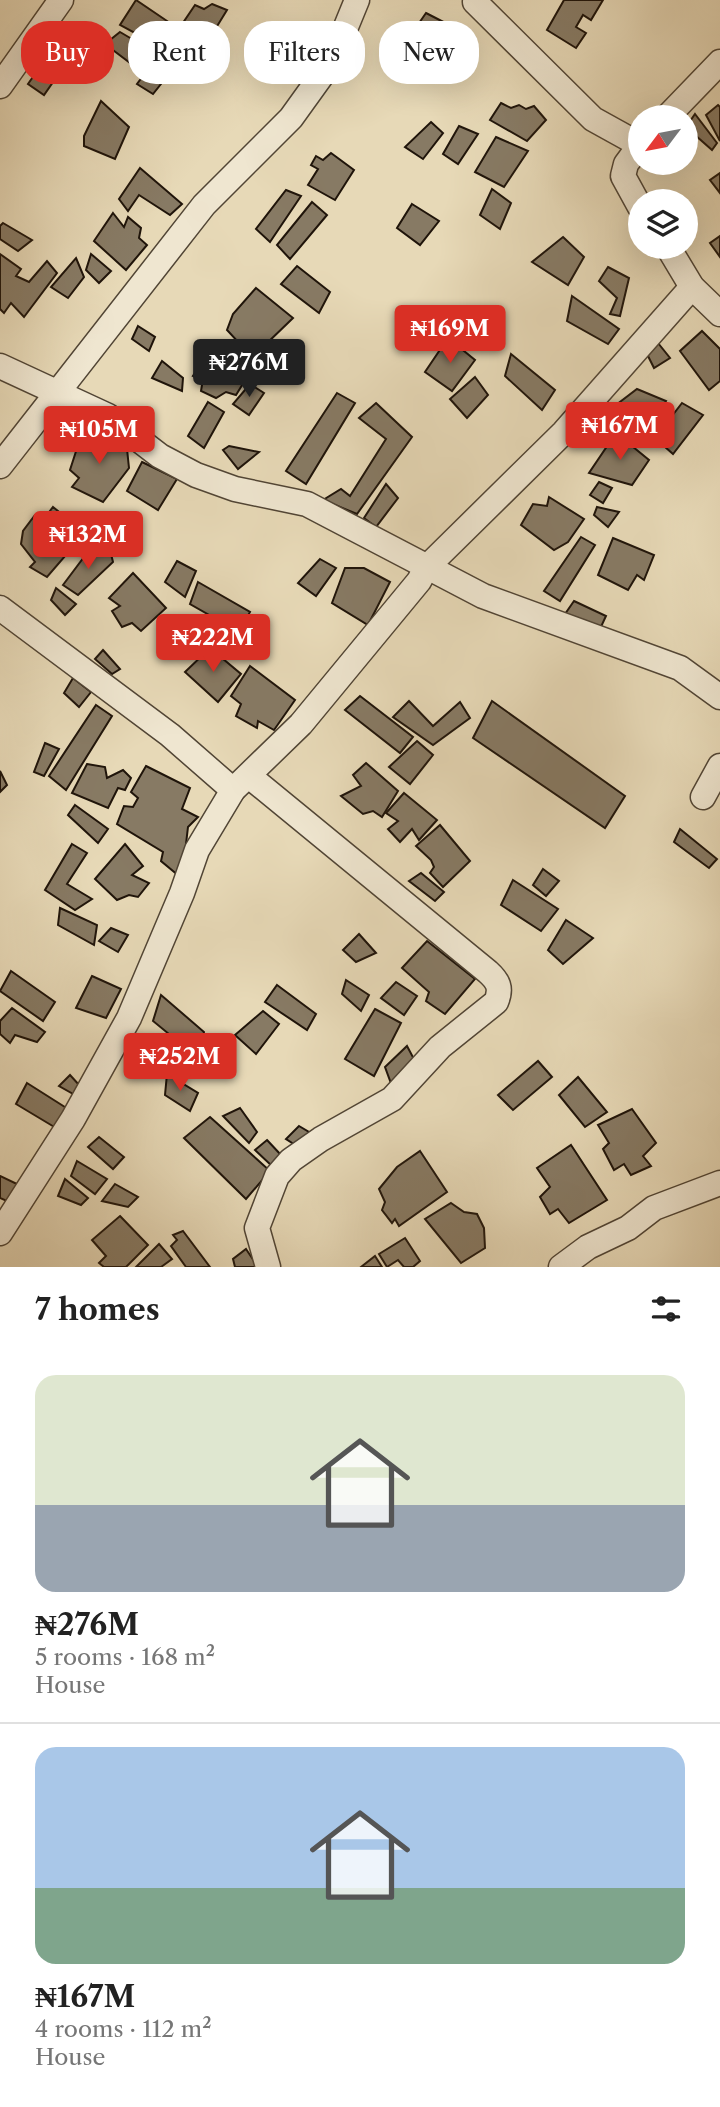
<!DOCTYPE html>
<meta charset="utf-8">
<style>
:root{--surface:#fff;--page:#f2f2f2;--text:#222;--muted:#767676;--line:#e0e0e0;--accent:#d93025}
body{margin:0;font-family:"Libre Caslon Text",serif;background:var(--page);color:var(--text);height:100vh;display:flex;flex-direction:column;font-size:26px;white-space:nowrap}
*{box-sizing:border-box;margin:0}
p{font-size:23px;color:var(--muted)}
.icon{flex:none;width:38px;height:38px;fill:none;stroke:currentColor;stroke-width:2;stroke-linecap:round;stroke-linejoin:round}
.map{position:relative;height:1267px;overflow:hidden}
.side{display:flex;flex-direction:column;background:var(--surface);flex:1}
.side>*{flex:none}
.top-card{position:absolute;left:21px;top:21px;width:679px;height:63px;display:flex;gap:14px}
.needle{width:46px;rotate:238deg}
.buttons{position:absolute;left:628px;top:105px;display:grid;gap:14px}
.buttons a{display:grid;place-items:center;width:70px;height:70px;border-radius:50%;background:var(--surface);box-shadow:0 7px 28px #0002;font-size:35px}
.price{position:absolute;translate:-50% -60px;padding:0 16px;border-radius:7px;background:var(--accent);color:#fff;font-size:23px;line-height:46px;filter:drop-shadow(0 2px 4px #0008)}
.price::after{content:'';position:absolute;left:50%;top:42px;width:21px;height:16px;margin-left:-10px;background:inherit;clip-path:polygon(0 0,100% 0,50% 100%)}
.price.on{background:#222;color:#fff}
ul{padding:0;list-style:none}
li{display:grid;align-content:center;gap:14px;height:371px;padding:0 35px}
li+li{border-top:2px solid var(--line)}
li span{display:grid;place-items:center;height:217px;border-radius:21px;color:#555}
li>.icon{margin-inline-start:auto}
span .icon{width:126px;height:126px;fill:#fffc;stroke-width:1}
li b{font-size:30px}
h2{display:flex;justify-content:space-between;align-items:center;height:84px;padding:0 35px;font-size:30px}
.chip{padding:0 24px;border-radius:28px;background:var(--surface);box-shadow:0 7px 28px #0002;font-size:24px;line-height:63px}
.chip.on{background:var(--accent);color:#fff}
.map>svg:first-child{display:block}
.building{fill:#877a64;stroke:#1f140a;stroke-width:2}
.lines{fill:none;stroke-linecap:round;stroke-linejoin:round}
.minor-casing{stroke:#514535;stroke-width:27}
.minor{stroke:#efe6d0;stroke-width:24}
</style>
<div class="map">
<svg width="720" height="1267" viewBox="0 0 720 1267">
<rect width="100%" height="100%" fill="#e7d9b7"/>
<filter id="stains"><feTurbulence type="fractalNoise" baseFrequency=".00286" numOctaves="4"/><feColorMatrix values="0 0 0 0 .2 0 0 0 0 .09 0 0 0 0 .02 0 0 0 .5 -.17"/></filter>
<radialGradient id="worn" r=".72"><stop offset=".6" stop-color="#630" stop-opacity="0"/><stop offset="1" stop-color="#630" stop-opacity=".3"/></radialGradient>
<g class="building">
<polygon points="136,0 170,23 159,46 120,25"/>
<polygon points="564,0 603,0 591,20 583,15 576,27 586,33 576,48 547,30"/>
<polygon points="212,4 227,10 192,67 164,51 195,5 204,9"/>
<polygon points="426,13 463,32 452,55 417,26"/>
<polygon points="120,32 154,52 142,72 105,44"/>
<polygon points="412,42 422,57 416,76 385,63"/>
<polygon points="52,50 67,62 44,95 28,84"/>
<polygon points="158,56 172,70 153,94 137,84"/>
<polygon points="101,101 129,127 115,159 84,146 84,136"/>
<polygon points="501,103 511,108 519,105 526,109 534,106 546,120 527,141 490,120"/>
<polygon points="718,105 720,107 720,141 706,115"/>
<polygon points="695,114 717,143 712,150 686,127"/>
<polygon points="431,122 443,133 423,159 405,147"/>
<polygon points="459,126 478,134 458,164 443,154"/>
<polygon points="496,137 528,151 504,187 475,172"/>
<polygon points="331,153 354,170 335,200 308,185 318,169 311,165 316,156 323,160"/>
<polygon points="140,168 182,204 170,215 139,195 128,211 119,199"/>
<polygon points="720,173 720,193 710,180"/>
<polygon points="492,189 511,203 500,229 480,215"/>
<polygon points="286,190 301,196 270,242 256,229"/>
<polygon points="312,202 327,215 290,259 277,245"/>
<polygon points="412,204 439,221 420,245 397,228"/>
<polygon points="113,213 124,227 128,217 141,228 139,238 147,245 126,270 94,241"/>
<polygon points="3,223 32,240 18,251 0,239 0,226"/>
<polygon points="720,236 720,257 710,243"/>
<polygon points="563,237 584,257 568,285 532,262"/>
<polygon points="0,254 21,269 16,276 29,282 47,261 57,273 24,317 11,303 4,313 0,309"/>
<polygon points="91,254 111,271 99,283 86,270"/>
<polygon points="76,258 84,277 68,298 51,287"/>
<polygon points="297,266 330,292 319,313 281,284"/>
<polygon points="608,267 629,278 620,316 610,314 617,298 599,281"/>
<polygon points="256,288 293,318 264,346 255,348 239,343 227,330 233,314"/>
<polygon points="572,296 619,329 608,344 567,321"/>
<polygon points="138,326 155,337 149,351 132,339"/>
<polygon points="702,331 720,349 720,381 709,390 680,351"/>
<polygon points="448,338 475,360 452,391 425,372"/>
<polygon points="658,343 670,358 654,368 646,352"/>
<polygon points="226,345 255,364 236,395 226,392 216,398 201,391 203,379 193,376 208,352"/>
<polygon points="511,354 555,390 542,410 505,376"/>
<polygon points="162,361 183,378 182,391 152,378"/>
<polygon points="475,377 488,395 467,418 450,399"/>
<polygon points="250,384 264,393 249,415 233,404"/>
<polygon points="637,389 666,401 648,433 608,411"/>
<polygon points="337,393 355,403 306,484 286,471"/>
<polygon points="208,402 224,412 204,448 188,436"/>
<polygon points="376,403 412,437 357,514 323,500 341,489 350,496 386,439 359,418"/>
<polygon points="682,403 703,415 673,454 655,438"/>
<polygon points="93,432 127,449 129,468 103,502 72,487 79,478 70,470 79,442"/>
<polygon points="616,433 649,460 632,485 589,473"/>
<polygon points="229,446 259,452 238,469 223,450"/>
<polygon points="142,462 177,479 158,510 127,491"/>
<polygon points="599,482 612,488 603,503 590,495"/>
<polygon points="386,484 398,498 376,527 364,518"/>
<polygon points="549,497 584,519 568,542 554,550 521,525 533,504 547,506"/>
<polygon points="53,507 85,533 47,577 30,567 35,562 21,544 23,531 35,515 46,516"/>
<polygon points="597,507 619,512 608,527 594,515"/>
<polygon points="581,537 595,545 560,601 544,591"/>
<polygon points="613,538 654,555 644,580 637,575 628,590 598,575"/>
<polygon points="87,553 111,554 113,562 78,595 63,585"/>
<polygon points="320,559 336,568 316,596 298,583"/>
<polygon points="177,561 196,571 185,597 165,582"/>
<polygon points="345,568 364,568 390,582 368,625 332,603"/>
<polygon points="133,573 166,608 141,631 132,623 122,627 112,611 120,606 109,598"/>
<polygon points="198,582 250,612 239,632 190,604"/>
<polygon points="56,588 76,604 65,615 51,600"/>
<polygon points="574,601 606,616 600,629 565,614"/>
<polygon points="210,648 241,674 218,702 185,672"/>
<polygon points="103,650 120,669 112,674 95,659"/>
<polygon points="250,666 295,700 274,730 258,721 257,728 236,716 241,704 231,696"/>
<polygon points="73,678 91,692 79,707 64,693"/>
<polygon points="360,696 413,737 400,753 345,710"/>
<polygon points="409,701 433,726 460,702 470,718 433,745 393,717"/>
<polygon points="492,701 625,796 605,828 473,738"/>
<polygon points="96,705 112,716 66,790 49,776"/>
<polygon points="417,741 433,755 410,784 389,767"/>
<polygon points="45,743 59,749 44,776 34,772"/>
<polygon points="366,763 398,791 382,817 373,811 363,814 341,796 361,786 353,775"/>
<polygon points="87,764 105,767 107,778 123,770 131,778 125,790 118,788 108,808 72,793"/>
<polygon points="146,766 190,788 182,809 198,817 188,827 186,844 192,853 179,876 161,861 163,852 117,824 124,806 133,807 138,798 131,792"/>
<polygon points="0,771 7,785 0,792"/>
<polygon points="404,793 437,820 419,840 412,829 400,842 388,829 398,821 386,813"/>
<polygon points="75,805 108,829 98,843 68,815"/>
<polygon points="440,825 470,861 443,887 430,873 434,867 431,860 416,846"/>
<polygon points="680,829 717,859 709,868 674,842"/>
<polygon points="72,844 87,853 67,884 92,899 75,910 45,890"/>
<polygon points="125,844 143,866 132,875 149,883 138,897 129,895 117,900 95,879"/>
<polygon points="543,869 559,881 546,896 533,885"/>
<polygon points="421,873 444,892 435,901 409,881"/>
<polygon points="513,880 558,909 541,931 501,905"/>
<polygon points="60,908 97,925 94,945 58,925"/>
<polygon points="566,920 593,938 563,964 548,950"/>
<polygon points="111,928 128,935 118,952 99,941"/>
<polygon points="359,934 376,953 356,962 343,950"/>
<polygon points="427,941 475,979 445,1014 426,1001 429,992 402,968"/>
<polygon points="11,971 55,1002 43,1021 0,991"/>
<polygon points="92,976 121,989 106,1018 76,1008"/>
<polygon points="346,980 369,995 361,1011 342,994"/>
<polygon points="396,982 417,996 404,1015 381,998"/>
<polygon points="277,985 316,1014 307,1030 265,1002"/>
<polygon points="161,995 204,1032 197,1057 153,1021"/>
<polygon points="12,1008 45,1032 37,1042 15,1035 10,1043 0,1034 0,1021"/>
<polygon points="375,1009 401,1023 374,1076 345,1059"/>
<polygon points="263,1011 279,1024 256,1054 235,1035"/>
<polygon points="407,1046 415,1061 392,1086 385,1067"/>
<polygon points="538,1061 552,1077 513,1110 498,1095"/>
<polygon points="167,1074 198,1093 190,1111 165,1095"/>
<polygon points="70,1075 81,1087 75,1095 59,1086"/>
<polygon points="578,1077 607,1112 585,1127 559,1095"/>
<polygon points="27,1083 68,1109 56,1128 16,1104"/>
<polygon points="240,1108 257,1132 249,1143 223,1116"/>
<polygon points="632,1109 656,1143 643,1156 651,1166 631,1175 624,1164 614,1170 603,1149 609,1143 598,1125"/>
<polygon points="210,1117 270,1171 246,1199 184,1138"/>
<polygon points="299,1126 314,1135 300,1148 286,1139"/>
<polygon points="99,1137 124,1157 113,1169 88,1147"/>
<polygon points="267,1140 281,1155 274,1168 255,1150"/>
<polygon points="571,1145 607,1200 569,1223 558,1209 550,1214 540,1197 550,1187 537,1168"/>
<polygon points="420,1151 447,1192 399,1226 395,1219 392,1223 382,1210 385,1202 379,1189 397,1167"/>
<polygon points="77,1161 107,1179 95,1194 71,1176"/>
<polygon points="0,1176 17,1184 9,1202 0,1198"/>
<polygon points="65,1179 88,1198 81,1205 58,1196"/>
<polygon points="115,1184 138,1197 128,1207 102,1201"/>
<polygon points="451,1203 464,1212 477,1214 484,1228 485,1248 461,1263 425,1219"/>
<polygon points="120,1216 148,1245 126,1267 104,1267 99,1263 106,1256 92,1240"/>
<polygon points="183,1231 210,1267 186,1267 171,1246 177,1240 173,1235"/>
<polygon points="405,1238 420,1261 413,1267 404,1267 398,1260 387,1267 379,1254"/>
<polygon points="159,1244 172,1259 161,1267 136,1267"/>
<polygon points="246,1249 258,1267 235,1267 233,1259"/>
<polygon points="375,1256 382,1267 361,1267"/>
</g>
<g class="lines">
<defs>
<g id="minor">
<polyline points="475,2 593,119 640,145"/>
<polyline points="0,86 61,0"/>
<polyline points="667,117 720,62"/>
<polyline points="640,145 626,164 623,176 640,207"/>
<polyline points="668,247 692,287 720,314"/>
<polyline points="0,366 108,416 160,456 196,475 235,489 307,504 483,596 680,668 720,697"/>
<polyline points="0,466 204,205 291,118 332,61 357,0"/>
<polyline points="0,608 170,735 233,790"/>
<path d="M249,776L488,972C498,981 502,988 496,1002L440,1047L392,1099L321,1139L291,1160L277,1176L257,1228L268,1267"/>
<polyline points="703,797 720,766"/>
<polyline points="0,1233 73,1119 129,1018 182,893 197,850 233,790 301,724 419,581 426,568 564,432 692,287"/>
<polyline points="561,1267 588,1247 628,1228 654,1208 720,1183"/>
</g>
</defs>
<use href="#minor" class="minor-casing"/>
<use href="#minor" class="minor"/>
</g>
<rect width="100%" height="100%" filter="url(#stains)"/>
<rect width="100%" height="100%" fill="url(#worn)"/>
</svg>
<div class="buttons">
<a><svg class="needle" viewBox="-14 -14 28 28"><path d="M0-13l5 13h-10z" fill="#e53935"/><path d="M0 13l5-13h-10z" fill="#767676"/></svg></a>
<a><svg class="icon" aria-label="layers" viewBox="0 0 24 24"><path d="M12 4l9 5-9 5-9-5zM3 14l9 5 9-5"/></svg></a>
</div>
<b class="price" style="left:450px;top:365px">₦169M</b>
<b class="price on" style="left:249px;top:399px">₦276M</b>
<b class="price" style="left:620px;top:462px">₦167M</b>
<b class="price" style="left:99px;top:466px">₦105M</b>
<b class="price" style="left:88px;top:571px">₦132M</b>
<b class="price" style="left:213px;top:674px">₦222M</b>
<b class="price" style="left:180px;top:1093px">₦252M</b>
<div class="top-card">
<a class="chip on">Buy</a>
<a class="chip">Rent</a>
<a class="chip">Filters</a>
<a class="chip">New</a>
</div>
</div>
<section class="side">
<h2>7 homes<svg class="icon" aria-label="filters" viewBox="0 0 24 24"><path d="M4 7h16M4 17h16"/><circle cx="9" cy="7" r="2"/><circle cx="15" cy="17" r="2"/></svg></h2>
<ul>
<li><span style="background:linear-gradient(#dfe7d0 60%,#9aa5b1 0)"><svg class="icon" aria-label="home" viewBox="0 0 24 24"><path d="M3 11l9-7 9 7M6 9v11h12V9"/></svg></span><div><b>₦276M</b><p>5 rooms · 168 m²</p><p>House</p></div></li>
<li><span style="background:linear-gradient(#a9c7e8 65%,#7fa58c 0)"><svg class="icon" aria-label="home" viewBox="0 0 24 24"><path d="M3 11l9-7 9 7M6 9v11h12V9"/></svg></span><div><b>₦167M</b><p>4 rooms · 112 m²</p><p>House</p></div></li>
</ul>
</section>
